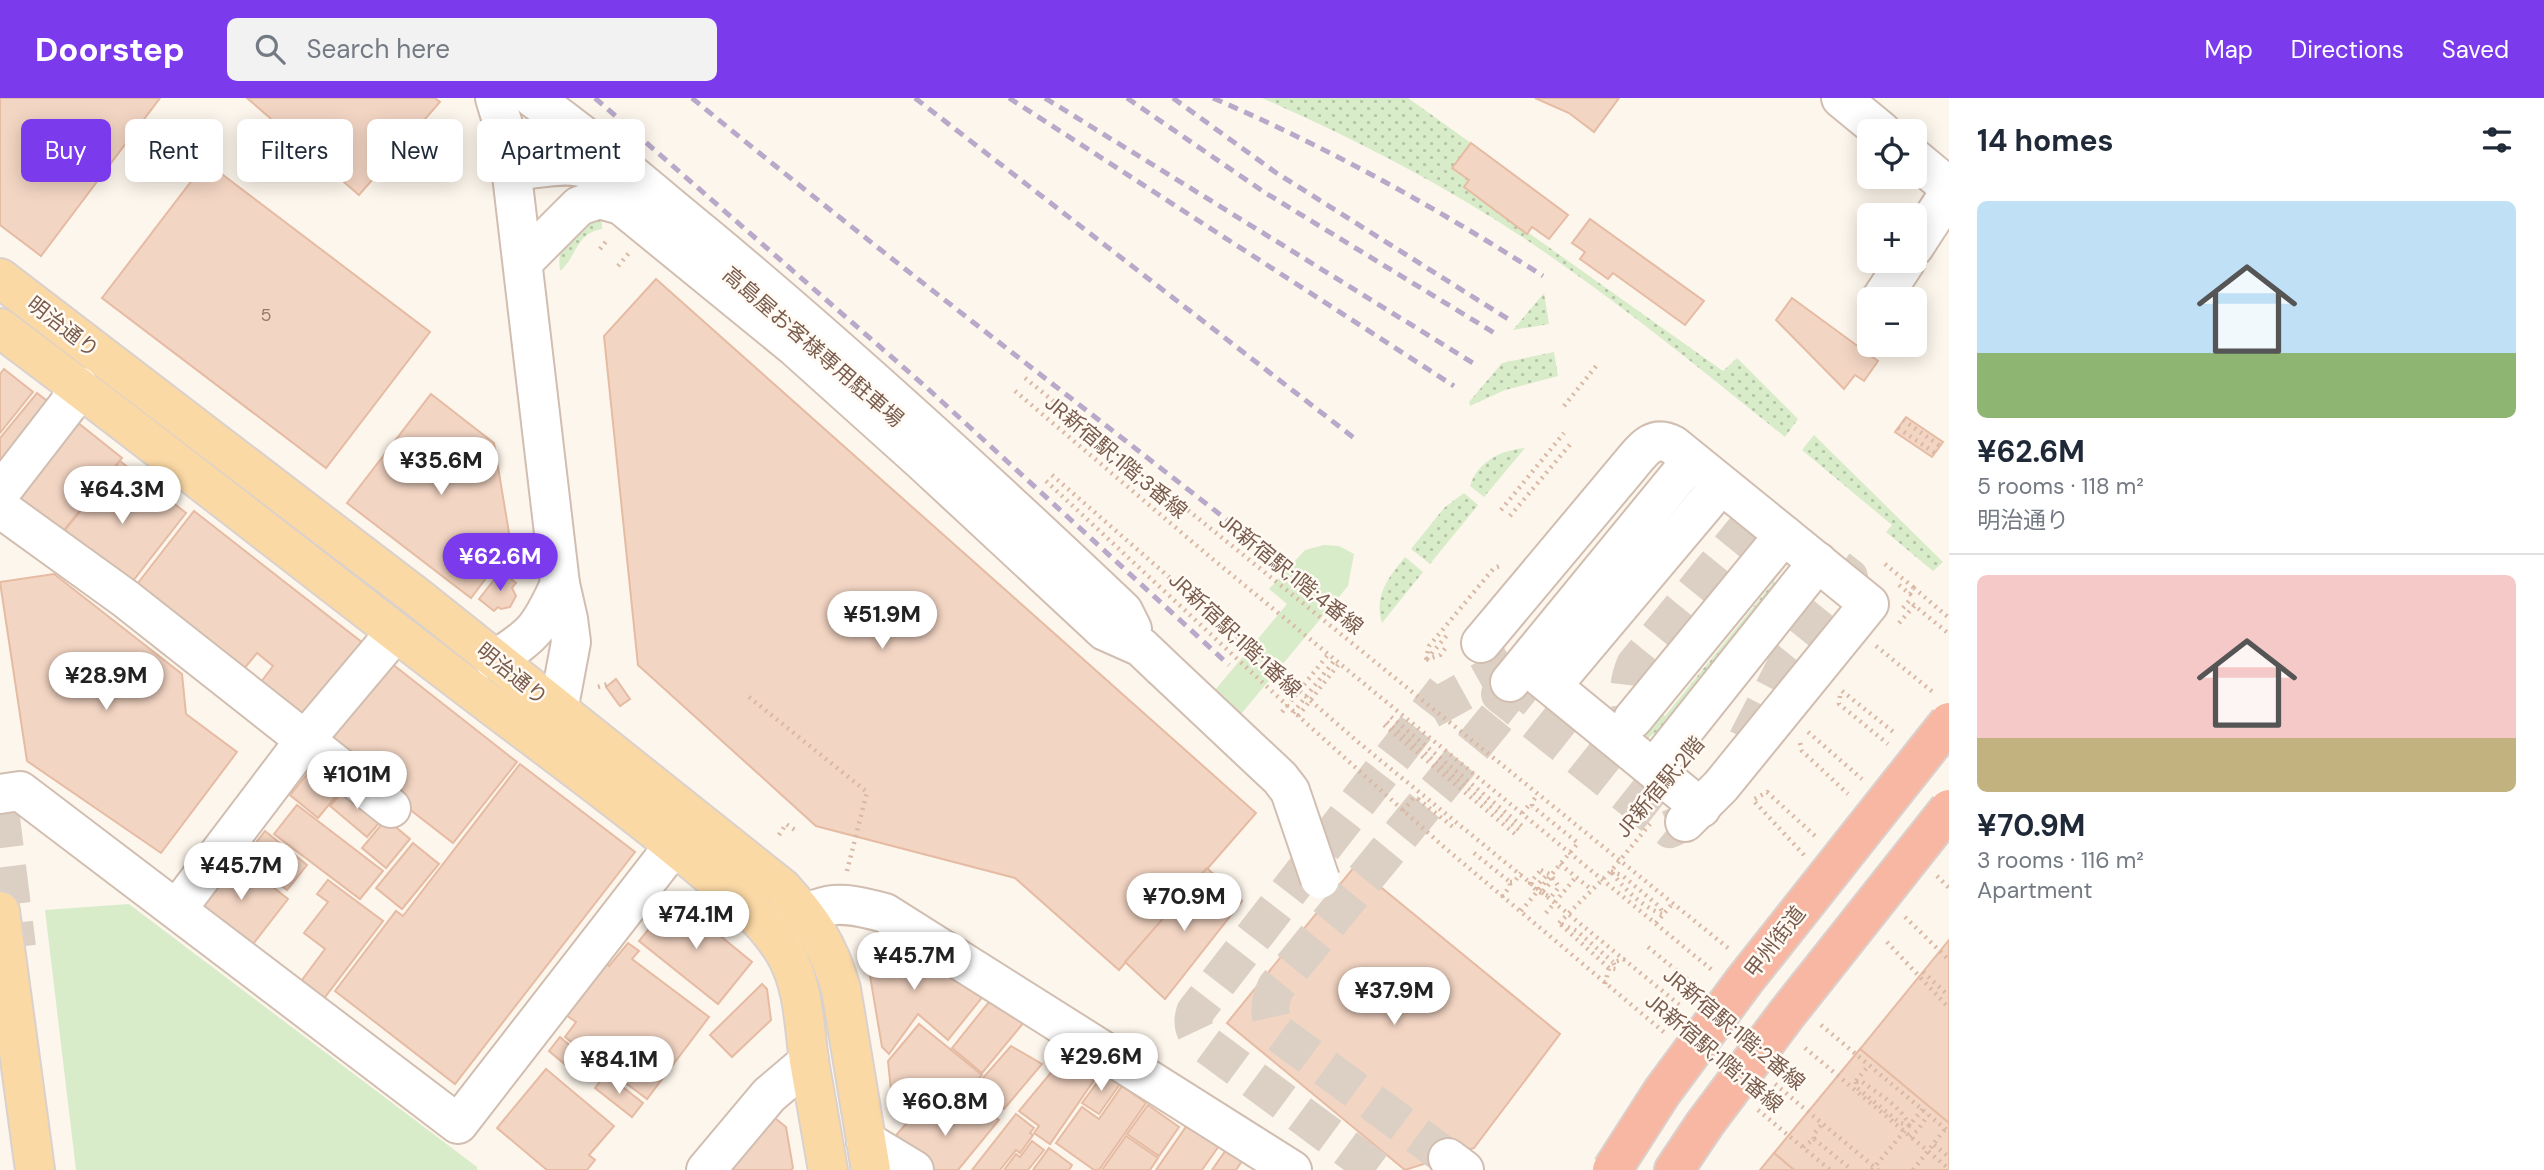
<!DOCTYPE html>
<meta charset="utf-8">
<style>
:root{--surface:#fff;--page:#f2f2f3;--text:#1f2937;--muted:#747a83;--line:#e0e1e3;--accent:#7c3aed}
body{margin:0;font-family:"DM Sans","Noto Sans JP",sans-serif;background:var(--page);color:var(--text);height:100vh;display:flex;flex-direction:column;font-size:26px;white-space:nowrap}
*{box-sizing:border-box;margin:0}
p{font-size:23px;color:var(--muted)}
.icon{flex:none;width:38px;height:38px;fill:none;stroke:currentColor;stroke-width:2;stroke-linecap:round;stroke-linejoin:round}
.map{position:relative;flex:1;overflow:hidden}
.panel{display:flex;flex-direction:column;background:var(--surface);width:595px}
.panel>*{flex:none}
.hud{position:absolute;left:21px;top:21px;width:665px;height:63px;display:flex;gap:14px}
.tools{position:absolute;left:1857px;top:21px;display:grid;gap:14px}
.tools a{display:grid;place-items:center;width:70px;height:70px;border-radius:10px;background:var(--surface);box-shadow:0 4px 18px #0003;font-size:35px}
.price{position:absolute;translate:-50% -60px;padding:0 16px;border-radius:24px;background:#fff;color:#222;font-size:23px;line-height:46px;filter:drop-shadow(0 2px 4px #0008)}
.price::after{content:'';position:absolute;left:50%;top:42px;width:21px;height:16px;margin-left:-10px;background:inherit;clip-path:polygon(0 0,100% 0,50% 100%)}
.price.selected{background:var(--accent);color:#fff}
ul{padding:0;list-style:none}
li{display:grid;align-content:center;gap:14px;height:371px;padding:0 28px}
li+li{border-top:2px solid var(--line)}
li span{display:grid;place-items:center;height:217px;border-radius:10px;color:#555}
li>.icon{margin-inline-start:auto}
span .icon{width:126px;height:126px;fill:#fffc;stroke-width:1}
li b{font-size:30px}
h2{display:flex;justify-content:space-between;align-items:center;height:84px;padding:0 28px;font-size:30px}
.chip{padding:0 24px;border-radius:10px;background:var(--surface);box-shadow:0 4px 18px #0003;font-size:24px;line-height:63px}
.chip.selected{background:var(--accent);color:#fff}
header{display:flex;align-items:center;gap:42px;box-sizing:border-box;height:98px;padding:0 35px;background:var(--accent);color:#fff}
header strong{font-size:33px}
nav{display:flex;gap:38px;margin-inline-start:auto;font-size:24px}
.search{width:490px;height:63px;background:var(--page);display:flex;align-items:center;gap:18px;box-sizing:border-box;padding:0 24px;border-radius:10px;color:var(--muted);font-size:26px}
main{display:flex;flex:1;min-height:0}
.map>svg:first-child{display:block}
.grass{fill:url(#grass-dots)}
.park{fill:#d8ecc9}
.building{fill:#f3d5c3;stroke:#e6bba3;stroke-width:2}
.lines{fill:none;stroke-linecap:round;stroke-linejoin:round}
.minor-tunnel{stroke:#dcd0c4;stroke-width:38;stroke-dasharray:38 19;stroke-linecap:butt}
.major-tunnel{stroke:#dcd0c4;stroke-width:38;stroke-dasharray:38 19;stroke-linecap:butt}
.minor-casing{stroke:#d1beb0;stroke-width:42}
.major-casing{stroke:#dad1cd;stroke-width:42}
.highway-casing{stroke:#dad1cd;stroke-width:42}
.path{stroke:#d9b8a5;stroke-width:4.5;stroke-dasharray:2 5;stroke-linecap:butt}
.minor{stroke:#fff;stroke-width:38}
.major{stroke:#fbd9a5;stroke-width:38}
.highway{stroke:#f7b7a3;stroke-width:38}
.rail{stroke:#b9a8c9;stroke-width:5;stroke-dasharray:10 7;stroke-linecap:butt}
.minor-bridge-casing{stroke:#d1beb0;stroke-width:42;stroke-linecap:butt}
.highway-bridge-casing{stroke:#dad1cd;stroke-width:42;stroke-linecap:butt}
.minor-bridge{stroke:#fff;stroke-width:38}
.highway-bridge{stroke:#f7b7a3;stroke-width:38}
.labels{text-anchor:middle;stroke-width:5;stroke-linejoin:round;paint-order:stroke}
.number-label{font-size:18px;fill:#987a6a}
.street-label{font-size:21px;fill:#7a5c4d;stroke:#fffaf3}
</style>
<header>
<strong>Doorstep</strong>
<div class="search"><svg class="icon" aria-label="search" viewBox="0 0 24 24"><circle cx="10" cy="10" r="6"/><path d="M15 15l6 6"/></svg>Search here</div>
<nav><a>Map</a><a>Directions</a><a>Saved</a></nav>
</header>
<main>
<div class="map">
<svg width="1949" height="1072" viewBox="0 0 1949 1072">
<defs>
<pattern id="grass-dots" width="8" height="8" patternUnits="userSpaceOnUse" patternTransform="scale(1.75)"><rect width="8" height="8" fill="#d8ecc9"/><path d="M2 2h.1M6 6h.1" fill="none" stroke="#b4c2a5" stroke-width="1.8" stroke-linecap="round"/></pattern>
</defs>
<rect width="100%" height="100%" fill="#fdf6ec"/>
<g class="grass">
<path d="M1262,0H1408L1471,45L1453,70L1469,82L1464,89L1723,273L1737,260L1798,321L1785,339C1708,277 1631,214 1550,158C1460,95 1362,44 1262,0Z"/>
<path d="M602,116V131C576,135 577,159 560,173C555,139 578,133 602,116Z"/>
<polygon points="1544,195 1549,226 1513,232"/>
<polygon points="1554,254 1558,278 1505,292 1470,308 1469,304 1502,265"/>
<polygon points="1814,337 1943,464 1933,473 1886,434 1892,427 1802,352"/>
<path d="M1525,350L1484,399L1470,388C1477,364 1501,352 1525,350Z"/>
<polygon points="1464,395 1478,407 1430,466 1411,451 1444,410"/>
<path d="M1405,459L1423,474L1382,525C1374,497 1388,480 1405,459Z"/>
<polygon points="1774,480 1775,488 1660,631 1644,643 1606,625 1632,592 1665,618 1772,486 1770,484"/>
</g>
<g class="park">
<polygon points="1324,447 1339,448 1354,456 1348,488 1221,640 1194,617 1287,506 1269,491 1305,452"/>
<polygon points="129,806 477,1069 477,1072 76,1072 45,812"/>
</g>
<g class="building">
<polygon points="0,0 160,0 41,158 0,127"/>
<polygon points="247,0 435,0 440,4 359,97"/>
<polygon points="1535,0 1619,0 1594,34 1569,15"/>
<polygon points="1471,45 1568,117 1549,141 1532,129 1527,136 1464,89 1469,82 1452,70"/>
<polygon points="206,64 430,234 326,370 102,200"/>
<polygon points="1590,121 1704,203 1685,227 1613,175 1608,181 1580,161 1585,154 1572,145"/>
<polygon points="656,181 1256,715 1119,872 1015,780 816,728 638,567 604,238"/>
<polygon points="1792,200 1878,263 1864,283 1855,277 1844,291 1776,222"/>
<polygon points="4,271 33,294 0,335 0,276"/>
<polygon points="37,295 55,309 0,378 0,340"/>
<polygon points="431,296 494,345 511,447 471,500 347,405"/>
<polygon points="1906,319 1943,344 1932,359 1895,334"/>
<polygon points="72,320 122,360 57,441 7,402"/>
<polygon points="120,363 186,415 125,493 58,441"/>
<polygon points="194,413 368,549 304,630 255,592 273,568 257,555 238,578 131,494"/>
<polygon points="501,473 516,485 512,490 516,498 510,509 501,511 498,509 494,513 479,501"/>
<polygon points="54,476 182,576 186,616 237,654 161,755 27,663 0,484"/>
<polygon points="391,565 517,664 453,745 327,647"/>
<polygon points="616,581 630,601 620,608 606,589"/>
<polygon points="318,663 346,686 318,720 290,697"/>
<polygon points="520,666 635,754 455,986 335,893 396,813 403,818"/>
<polygon points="347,688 384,719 367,739 330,708"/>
<polygon points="297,707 383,773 360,801 274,736"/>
<polygon points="386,721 410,741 386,770 362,750"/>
<polygon points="265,733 307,767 287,792 245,759"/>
<polygon points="413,745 439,766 402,811 376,790"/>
<polygon points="232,757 288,801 250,850 194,806"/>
<polygon points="1355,768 1560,936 1474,1050 1405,1072 1227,925"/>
<polygon points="1207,770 1242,803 1165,901 1125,864"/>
<polygon points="328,782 383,823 322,903 299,886 325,851 304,835 328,804 317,796"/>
<polygon points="674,800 752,864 718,906 639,843"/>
<polygon points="881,832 984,897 948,942 918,916 889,956 882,949 866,854"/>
<polygon points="1949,842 1949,1025 1860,951"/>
<polygon points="628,845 639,853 632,861 709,919 647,1001 565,939 576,924 563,915 602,862 609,868"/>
<polygon points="762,886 767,891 771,922 732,959 710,937"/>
<polygon points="989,904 1025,923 982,975 952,950"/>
<polygon points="919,926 982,977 951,1015 932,1000 919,1016 914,1012 905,1023 893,1012 888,963"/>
<polygon points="560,939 590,965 579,978 549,953"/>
<polygon points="1011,948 1042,966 1004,1011 980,991 986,984 982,981"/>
<polygon points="1860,951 1949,1025 1949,1072 1794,1072 1774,1055"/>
<polygon points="1068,954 1099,975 1050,1046 1034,1035 1039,1028 1019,1013"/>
<polygon points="546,971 614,1028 589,1057 595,1062 587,1072 547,1072 497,1030"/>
<polygon points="1105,974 1120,986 1099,1016 1082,1005"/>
<polygon points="606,976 643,1005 632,1019 595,990"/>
<polygon points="1122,988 1146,1005 1099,1072 1094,1072 1056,1045 1082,1009 1099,1021"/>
<polygon points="973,1002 999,1022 958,1072 928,1072 900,1053 897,1036 914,1017 920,1022 929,1012 937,1019 942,1013 955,1024"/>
<polygon points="1148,1007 1179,1029 1159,1058 1127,1036"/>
<polygon points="765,1012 786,1029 793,1070 791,1072 719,1072"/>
<polygon points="1016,1016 1034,1030 1030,1035 1033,1037 1020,1055 1016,1052 1000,1072 972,1072"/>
<polygon points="1190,1023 1221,1045 1202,1072 1156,1072"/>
<polygon points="1126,1038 1158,1060 1150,1072 1102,1072"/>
<polygon points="1032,1043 1044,1052 1028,1072 1004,1072 1016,1056 1020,1059"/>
<polygon points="1049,1050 1072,1067 1069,1072 1033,1072"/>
<polygon points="1226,1052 1242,1063 1236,1072 1212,1072"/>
<polygon points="1774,1055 1794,1072 1760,1072"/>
</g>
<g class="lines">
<g class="minor-tunnel">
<polyline points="1508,586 1500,596 1670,731 1685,724"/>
<polyline points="1430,612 1529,557 1536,550"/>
<path d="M1618,638L1633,621C1628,601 1627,586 1635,567L1761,412"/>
<polyline points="1747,642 1786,567 1850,488 1849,479 1832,466"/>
<path d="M1448,1060L1278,935C1268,919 1268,906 1276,889L1528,581H1544L1550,585"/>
<path d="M1376,1072L1204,945C1195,935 1191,927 1195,914L1445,592"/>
</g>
<polyline class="major-tunnel" points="0,712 17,849"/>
<defs>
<g id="minor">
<polyline points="495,0 508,43 560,486 568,521 571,544 558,613"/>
<path d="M533,0C592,42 646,89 702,135C848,256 986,383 1123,513L1132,531"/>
<polyline points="1841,0 1881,33"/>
<polyline points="1914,60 1949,89"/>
<path d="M512,73C564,68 580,58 626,91"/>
<polyline points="1914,149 1949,95"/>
<polyline points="523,164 579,108 599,101 621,107 795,249 923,364 1105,533 1141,549 1162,569"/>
<polyline points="1881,201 1906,163"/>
<polyline points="0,395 68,307 79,288"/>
<polyline points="0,410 126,501 391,710"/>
<path d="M1481,545L1630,367C1642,353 1652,336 1673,347L1869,506L1721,688L1685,724"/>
<path d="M494,562C535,537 540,529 560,486"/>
<polyline points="1532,572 1701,710"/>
<polyline points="1510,584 1691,363"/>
<polyline points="1552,588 1721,387"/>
<polyline points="1633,621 1784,437"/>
<polyline points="1654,670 1818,464"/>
<polyline points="0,696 20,693 458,1026 694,722"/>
<polyline points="177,811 305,642 395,535"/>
<path d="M779,835C820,803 835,801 885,815L1292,1072"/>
<polyline points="866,1043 914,1072"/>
<polyline points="1448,1060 1464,1072"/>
<polyline points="706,1072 769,997 809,963"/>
</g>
<g id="major">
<path d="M0,180L417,499L782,790C812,823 829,848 841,891L871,1072"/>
<path d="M0,230C168,355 332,487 499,613C565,663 631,711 694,764C727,792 763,818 785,855C804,888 804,926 809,963C815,999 822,1036 828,1072"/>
<polyline points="0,813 35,1072"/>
</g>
<polyline id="highway" points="1674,1072 1704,1027"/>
</defs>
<use href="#minor" class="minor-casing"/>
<use href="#major" class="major-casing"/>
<use href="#highway" class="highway-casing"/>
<g class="path">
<polyline points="600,151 608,141"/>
<polyline points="618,168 629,155"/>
<polyline points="1025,280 1728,850"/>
<polyline points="1015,293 1209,458 1712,872"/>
<polyline points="1564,308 1597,267"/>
<polyline points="1903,322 1940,348"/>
<polyline points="1898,330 1935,355"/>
<polyline points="1052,377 1358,644 1682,909"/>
<polyline points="1046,383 1306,625 1445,750 1665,935"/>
<polyline points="1501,412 1564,335"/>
<polyline points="1510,418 1573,343"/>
<polyline points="1885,466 1914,490"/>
<polyline points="1899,487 1910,496 1914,490 1949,520"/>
<polyline points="1903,510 1909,503 1949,536"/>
<polyline points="1899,525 1915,507"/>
<polyline points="1876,548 1934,595"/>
<polyline points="1427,561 1448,536"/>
<polyline points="1426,562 1429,548 1494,470 1500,468"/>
<polyline points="1426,562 1440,557 1448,547"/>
<polyline points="598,589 611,585"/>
<polyline points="1842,593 1896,636"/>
<polyline points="1840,598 1839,606 1888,646"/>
<polyline points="749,599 867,694 847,773"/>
<polyline points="1282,614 1327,558"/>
<polyline points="1293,615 1334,563"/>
<polyline points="1298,618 1338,567"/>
<polyline points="1391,619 1522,728"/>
<polyline points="1387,624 1519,732"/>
<polyline points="1384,627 1515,736"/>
<polyline points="1808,634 1862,681"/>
<polyline points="1800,645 1802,653 1848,696"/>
<polyline points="1418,701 1453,729"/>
<polyline points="1532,708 1532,704 1538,696"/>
<polyline points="1403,713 1414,699 1418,701"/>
<polyline points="1522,715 1529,707 1532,708"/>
<polyline points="779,737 786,726 798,734"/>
<polyline points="1474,755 1510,784"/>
<polyline points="1804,757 1753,702 1767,694 1815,738"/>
<polyline points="1560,766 1592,792"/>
<polygon points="1541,772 1551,777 1559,789 1551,799 1537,793 1530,785"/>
<path d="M1611,773L1623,778L1660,809L1663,816C1644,811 1622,789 1611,773Z"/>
<polyline points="1937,778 1949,790"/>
<polyline points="1510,784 1514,784 1521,775"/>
<polyline points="1537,791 1537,787 1547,777"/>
<polyline points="1543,793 1552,783 1551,777"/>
<polyline points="1502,799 1510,788 1510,784"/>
<polyline points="1521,813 1578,745 1532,708"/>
<polyline points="1546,815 1576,779"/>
<polyline points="1905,819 1949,862"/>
<polyline points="1559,825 1611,773 1650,726"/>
<polyline points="1656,825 1673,805"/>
<polyline points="1887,844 1949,910"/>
<polyline points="1648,849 1694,887"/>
<polyline points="1609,870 1559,825 1577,833 1613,864"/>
<polyline points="1923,874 1949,898"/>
<polyline points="1605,886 1609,870 1616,871 1613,864 1625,861"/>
<polyline points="1821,927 1949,1034"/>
<polyline points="1805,950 1949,1071"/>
<path d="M1856,983H1861C1877,995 1901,1008 1909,1027L1900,1025L1856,989Z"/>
<polyline points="1856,983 1869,967"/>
<polyline points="1775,986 1878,1072"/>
<polyline points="1758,1012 1830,1072"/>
<polyline points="1910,1039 1918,1032 1928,1017"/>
<polyline points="1814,1041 1852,1072"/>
<polyline points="1934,1047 1949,1059"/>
<polyline points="1803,1049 1814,1041 1813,1037 1823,1025"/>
<polyline points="1872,1072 1923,1011"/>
<polyline points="1913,1072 1946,1030"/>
</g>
<use href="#minor" class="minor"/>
<use href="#major" class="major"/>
<use href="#highway" class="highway"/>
<g class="rail">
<polyline points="595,0 926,289 1229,567"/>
<path d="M692,0C880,155 1074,301 1265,452"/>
<polyline points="915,0 1358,343"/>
<polyline points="1009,0 1454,288"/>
<polyline points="1045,0 1473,265"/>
<polyline points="1127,0 1264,94 1496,236"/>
<polyline points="1173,0 1275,74 1508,221"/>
<path d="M1213,0C1331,51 1435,109 1543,178"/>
</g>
<defs>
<polyline id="minor-bridge" points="1162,569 1280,680 1290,693 1320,781"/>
<g id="highway-bridge">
<polyline points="1704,1027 1786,917 1949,711"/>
<polyline points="1612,1072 1662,994 1744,883 1949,624"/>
</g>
</defs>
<use href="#minor-bridge" class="minor-bridge-casing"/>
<use href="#highway-bridge" class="highway-bridge-casing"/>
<use href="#minor-bridge" class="minor-bridge"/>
<use href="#highway-bridge" class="highway-bridge"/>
</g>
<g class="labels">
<g class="number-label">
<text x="266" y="223">5</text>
</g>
<g class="street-label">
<text transform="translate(63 229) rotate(38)" y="7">明治通り</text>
<text transform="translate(813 249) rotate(41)" y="7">高島屋お客様専用駐車場</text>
<text transform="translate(1116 359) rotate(40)" y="7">JR新宿駅;1階;3番線</text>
<text transform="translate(1291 476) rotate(39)" y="7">JR新宿駅;1階;4番線</text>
<text transform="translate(1235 537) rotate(43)" y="7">JR新宿駅;1階;1番線</text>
<text transform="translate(512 576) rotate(39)" y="7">明治通り</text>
<text transform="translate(1660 689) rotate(-50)" y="7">JR新宿駅;2階</text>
<text transform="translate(1775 844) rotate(-52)" y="7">甲州街道</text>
<text transform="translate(1734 931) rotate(40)" y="7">JR新宿駅;1階;2番線</text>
<text transform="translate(1714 955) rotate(40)" y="7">JR新宿駅;1階;1番線</text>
</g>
</g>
</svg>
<div class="tools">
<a><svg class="icon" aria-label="locate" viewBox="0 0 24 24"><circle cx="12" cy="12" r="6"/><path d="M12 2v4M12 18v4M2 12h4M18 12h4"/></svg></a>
<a>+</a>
<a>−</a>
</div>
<b class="price" style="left:441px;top:399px">¥35.6M</b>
<b class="price" style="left:122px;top:428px">¥64.3M</b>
<b class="price selected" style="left:500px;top:495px">¥62.6M</b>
<b class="price" style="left:882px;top:553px">¥51.9M</b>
<b class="price" style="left:106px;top:614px">¥28.9M</b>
<b class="price" style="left:357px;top:713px">¥101M</b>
<b class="price" style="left:241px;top:804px">¥45.7M</b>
<b class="price" style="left:1184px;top:835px">¥70.9M</b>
<b class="price" style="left:696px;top:853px">¥74.1M</b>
<b class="price" style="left:914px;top:894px">¥45.7M</b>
<b class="price" style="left:1394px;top:929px">¥37.9M</b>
<b class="price" style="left:1101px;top:995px">¥29.6M</b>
<b class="price" style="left:619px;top:998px">¥84.1M</b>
<b class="price" style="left:945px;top:1040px">¥60.8M</b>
<div class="hud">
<a class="chip selected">Buy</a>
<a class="chip">Rent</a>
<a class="chip">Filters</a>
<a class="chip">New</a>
<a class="chip">Apartment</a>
</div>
</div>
<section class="panel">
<h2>14 homes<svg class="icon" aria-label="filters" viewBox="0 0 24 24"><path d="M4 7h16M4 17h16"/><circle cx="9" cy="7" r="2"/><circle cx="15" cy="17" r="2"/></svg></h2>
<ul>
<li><span style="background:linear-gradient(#bfe0f5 70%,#8fb573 0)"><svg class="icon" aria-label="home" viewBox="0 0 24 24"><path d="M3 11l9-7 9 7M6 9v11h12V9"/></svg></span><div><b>¥62.6M</b><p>5 rooms · 118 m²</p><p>明治通り</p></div></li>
<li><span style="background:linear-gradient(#f6c9c9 75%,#c2b280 0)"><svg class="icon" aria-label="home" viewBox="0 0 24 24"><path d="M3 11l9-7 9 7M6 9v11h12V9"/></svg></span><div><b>¥70.9M</b><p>3 rooms · 116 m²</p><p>Apartment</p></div></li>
</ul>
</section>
</main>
